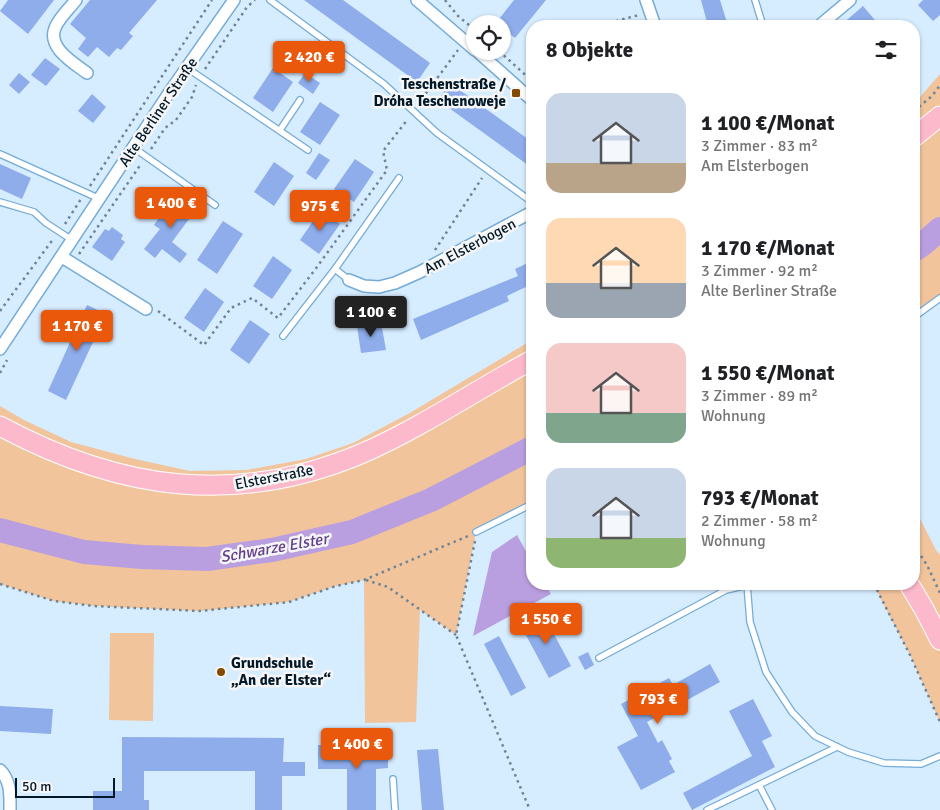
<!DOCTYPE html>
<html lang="de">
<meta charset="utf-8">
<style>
:root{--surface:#fff;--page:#f2f2f2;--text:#202124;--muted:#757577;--accent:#ea580c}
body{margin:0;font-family:Signika,sans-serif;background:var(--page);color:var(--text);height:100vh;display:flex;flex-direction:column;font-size:19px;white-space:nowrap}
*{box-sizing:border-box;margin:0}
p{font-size:16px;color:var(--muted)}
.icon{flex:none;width:28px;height:28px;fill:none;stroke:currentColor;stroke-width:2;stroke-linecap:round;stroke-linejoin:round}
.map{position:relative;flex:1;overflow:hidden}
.details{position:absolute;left:526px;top:20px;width:394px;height:570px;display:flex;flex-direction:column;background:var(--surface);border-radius:20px;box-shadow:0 1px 4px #0004}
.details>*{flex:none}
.fabs{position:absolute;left:466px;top:15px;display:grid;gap:10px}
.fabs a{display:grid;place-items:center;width:45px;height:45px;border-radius:50%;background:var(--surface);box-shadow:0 1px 4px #0004;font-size:25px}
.scale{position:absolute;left:15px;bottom:12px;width:100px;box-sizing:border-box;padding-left:5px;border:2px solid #031929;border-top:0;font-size:14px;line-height:18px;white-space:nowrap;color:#031929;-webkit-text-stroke:4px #f6f6f6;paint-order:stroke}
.price{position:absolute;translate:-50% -42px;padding:0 11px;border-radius:5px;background:var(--accent);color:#fff;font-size:16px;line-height:32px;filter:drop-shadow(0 1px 2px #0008)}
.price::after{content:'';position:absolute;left:50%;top:30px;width:15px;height:11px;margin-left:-8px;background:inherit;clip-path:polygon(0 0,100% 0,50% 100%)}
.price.active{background:#222;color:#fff}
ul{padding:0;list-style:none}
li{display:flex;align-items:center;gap:15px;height:125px;padding:0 20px}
li span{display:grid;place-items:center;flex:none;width:140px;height:100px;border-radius:15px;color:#555}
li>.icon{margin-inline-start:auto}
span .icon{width:60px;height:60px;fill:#fffc;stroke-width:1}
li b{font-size:21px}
h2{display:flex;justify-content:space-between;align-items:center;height:60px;padding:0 20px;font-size:21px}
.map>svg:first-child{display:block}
.green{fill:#f1c49c}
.water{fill:#ba9fe0}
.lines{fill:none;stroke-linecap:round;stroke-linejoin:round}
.river{stroke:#ba9fe0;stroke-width:24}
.building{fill:#8eadea}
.lane-casing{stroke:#74abd7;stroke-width:8}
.street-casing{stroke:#74abd7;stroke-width:14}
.primary-casing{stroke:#fff;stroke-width:21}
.path{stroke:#6f8596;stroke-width:2.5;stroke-dasharray:2.5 4;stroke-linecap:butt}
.lane{stroke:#fff;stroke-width:5.5}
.street{stroke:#fff;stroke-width:11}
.primary{stroke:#fdb9cc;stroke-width:19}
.poi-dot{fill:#844b00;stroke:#f6f6f6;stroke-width:2}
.labels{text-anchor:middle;stroke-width:5;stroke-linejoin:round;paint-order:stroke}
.poi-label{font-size:15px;font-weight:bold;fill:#031929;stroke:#f6f6f6;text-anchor:end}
.street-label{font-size:15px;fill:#031929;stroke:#f6f6f6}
.water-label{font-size:16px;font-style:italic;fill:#63408c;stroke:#f6f6f6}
</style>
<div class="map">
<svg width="940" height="810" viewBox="0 0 940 810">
<rect width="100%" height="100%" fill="#d6ecff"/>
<g class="green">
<polygon points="940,74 940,115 914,135 914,104"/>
<polygon points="940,118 940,296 914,316 914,139"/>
<polygon points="532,340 532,358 318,468 163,482 0,425 0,406 24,420 71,442 135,459 190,471 247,470 306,459 353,443 408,414"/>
<polygon points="532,361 532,504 476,532 456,635 420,610 416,722 365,723 364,580 336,586 288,602 199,611 95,606 54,601 0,584 0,426 163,483 318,470"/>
<polygon points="914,507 936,550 940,555 940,635 914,584"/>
<polygon points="873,584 907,584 940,646 940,722 910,655"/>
<polygon points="110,633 154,633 153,721 109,720"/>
</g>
<polygon class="water" points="517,535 532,562 532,584 545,584 551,594 473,636 492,552"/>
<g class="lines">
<g class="river">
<polyline points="914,250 923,244 940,229"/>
<polyline points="0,530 84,552 142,557 207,559 272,550 352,532 431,500 532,448"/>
</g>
</g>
<g class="building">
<polygon points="8,0 54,0 28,34 0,11"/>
<polygon points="90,0 157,0 129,33 133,36 121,50 117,48 109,57 97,47 88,57 78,49 86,38 70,24"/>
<polygon points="304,0 343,0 430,63 417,82"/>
<polygon points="514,0 546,0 515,38 502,28 502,24 496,23"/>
<polygon points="701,0 720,0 728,26 708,26"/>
<polygon points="923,0 940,0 940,15 933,21 918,5"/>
<polygon points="863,6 880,26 840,26"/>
<polygon points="45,58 60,69 46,86 31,75"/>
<polygon points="273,68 293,82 273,112 253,98"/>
<polygon points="19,73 30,82 19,94 9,85"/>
<polygon points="305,73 320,83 313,94 298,83"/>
<polygon points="450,83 532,142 532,168 438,100"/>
<polygon points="92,94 106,107 93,123 78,111"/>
<polygon points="320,102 340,115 320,145 300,132"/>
<polygon points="319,153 330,160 316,180 306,173"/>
<polygon points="355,159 374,172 354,202 334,189"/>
<polygon points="274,162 294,176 274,206 254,192"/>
<polygon points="0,164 31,178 22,199 0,189"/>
<polygon points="176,194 197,208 172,242 187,254 180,263 162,249 155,258 144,249 160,229 154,225"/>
<polygon points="320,211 340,224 319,254 300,240"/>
<polygon points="223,221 243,234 217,274 197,260"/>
<polygon points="112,227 123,235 121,239 125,242 112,261 92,247 105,229 109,231"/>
<polygon points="273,256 292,270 272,299 253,286"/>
<polygon points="532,261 532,284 507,296 509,301 421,340 413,319 518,276 515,269"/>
<polygon points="205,288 224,302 204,332 184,318"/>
<polygon points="87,305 106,314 66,400 48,391"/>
<polygon points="250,320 270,334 249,364 230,350"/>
<polygon points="381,322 386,350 361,353 357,326"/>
<polygon points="542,612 571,666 549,678 520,624"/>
<polygon points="499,636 526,688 511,696 484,644"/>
<polygon points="588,652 594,665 585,670 578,657"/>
<polygon points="710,664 720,682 647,722 658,743 662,740 672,759 669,761 675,772 641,790 617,747 638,736 621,704 669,678 673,685"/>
<polygon points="753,699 772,736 762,741 775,767 692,810 683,793 752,756 729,711"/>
<polygon points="0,706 53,709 51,734 0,731"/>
<polygon points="122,737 284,738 283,762 305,762 305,776 282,776 282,810 255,810 255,771 144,771 144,800 149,800 149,810 93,810 93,791 122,791"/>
<polygon points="388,744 388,768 376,769 376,810 347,810 347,769 318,769 318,745"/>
<polygon points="438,749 444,810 422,810 417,750"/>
</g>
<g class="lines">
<defs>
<g id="lane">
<polyline points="270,0 384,84 437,133 532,202"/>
<polyline points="755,0 763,26"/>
<polyline points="187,68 308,150"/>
<polyline points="280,130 300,100"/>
<polyline points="134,148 215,205"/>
<polyline points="0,154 100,199"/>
<polyline points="0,202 34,212 46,223 72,240"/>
<polyline points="349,280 335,269 399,178"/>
<polyline points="914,317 940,298"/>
<polyline points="283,336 335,269"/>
<polyline points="476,532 532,504"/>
<polyline points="747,584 750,622 766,672 792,712 815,736 848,752 884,763 921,764 940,756"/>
<polyline points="599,658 726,590 747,585"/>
<polyline points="393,779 395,810"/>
<polyline points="759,785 772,810"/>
<polyline points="707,810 837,747"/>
</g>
<g id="street">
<path d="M76,0C69,9 59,18 55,28C47,48 74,63 87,73"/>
<polyline points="417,0 475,50"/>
<polyline points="646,0 655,26"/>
<polyline points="819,26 850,0"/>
<polyline points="477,51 532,100"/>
<polyline points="62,257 146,309"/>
<polyline points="349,280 364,286 379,287 395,283 420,272 532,212"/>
<polyline points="0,349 169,93 234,0"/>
<path d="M0,770C11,781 10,795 10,810"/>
</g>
<g id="primary">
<polyline points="914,137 940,116"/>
<path d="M0,426C119,490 236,507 363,453C422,427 476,390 532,360"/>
<polyline points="909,584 924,609 940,640"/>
</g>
</defs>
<use href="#lane" class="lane-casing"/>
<use href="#street" class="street-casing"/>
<use href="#primary" class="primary-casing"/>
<g class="path">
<polyline points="445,0 458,16 475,30 473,33"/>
<polyline points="597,26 639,15"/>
<polyline points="499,51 532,81"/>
<polyline points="205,69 247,7 255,0"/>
<polyline points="418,104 458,50"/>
<polyline points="527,111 532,116"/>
<polyline points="914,111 932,96 940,85"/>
<polyline points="151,149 165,128 176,120 192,97 196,85"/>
<polyline points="90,186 212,0"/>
<polyline points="65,224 81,199"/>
<polyline points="435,250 482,178"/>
<polyline points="79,254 141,164"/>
<polyline points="0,311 54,238"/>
<polyline points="158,311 204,345 231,308 252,298 278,318 317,267 387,170 383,151 408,119"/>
<polyline points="0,373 7,360"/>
<polyline points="475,541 456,635 530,810"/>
<polyline points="914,545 927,565 940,593"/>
<polyline points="366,580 388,587 456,635"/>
<polyline points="0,584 54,601 94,606 199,611 289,602 336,586 364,580 468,536"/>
<polyline points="874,584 910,655 940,722"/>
</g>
<use href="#lane" class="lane"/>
<use href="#street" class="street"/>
<use href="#primary" class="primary"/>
</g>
<g class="poi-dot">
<rect x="511" y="88" width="10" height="10" rx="2.5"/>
<circle cx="221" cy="672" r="5"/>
</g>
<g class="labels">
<g class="poi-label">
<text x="506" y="89">Teschenstraße /<tspan x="506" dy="17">Dróha Teschenoweje</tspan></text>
<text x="231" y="668" text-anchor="start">Grundschule<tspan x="231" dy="17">„An der Elster“</tspan></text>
</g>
<g class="street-label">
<text transform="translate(158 112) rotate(-56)" y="5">Alte Berliner Straße</text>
<text transform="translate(470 246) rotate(-28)" y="5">Am Elsterbogen</text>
<text transform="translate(274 477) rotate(-11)" y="5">Elsterstraße</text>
</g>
<g class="water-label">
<text transform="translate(274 547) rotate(-10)" y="6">Schwarze Elster</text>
</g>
</g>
</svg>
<div class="fabs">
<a><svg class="icon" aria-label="locate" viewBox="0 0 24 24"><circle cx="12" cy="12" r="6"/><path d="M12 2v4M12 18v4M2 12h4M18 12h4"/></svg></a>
</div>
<div class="scale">50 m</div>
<b class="price" style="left:309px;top:83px">2 420 €</b>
<b class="price" style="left:171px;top:229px">1 400 €</b>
<b class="price" style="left:320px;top:232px">975 €</b>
<b class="price active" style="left:371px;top:338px">1 100 €</b>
<b class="price" style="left:77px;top:352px">1 170 €</b>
<b class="price" style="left:546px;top:645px">1 550 €</b>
<b class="price" style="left:658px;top:725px">793 €</b>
<b class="price" style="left:357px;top:770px">1 400 €</b>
<section class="details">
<h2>8 Objekte<svg class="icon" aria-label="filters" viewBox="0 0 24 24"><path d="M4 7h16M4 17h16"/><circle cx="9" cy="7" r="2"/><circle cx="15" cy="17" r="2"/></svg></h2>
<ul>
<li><span style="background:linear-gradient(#c9d6e8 70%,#b9a48a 0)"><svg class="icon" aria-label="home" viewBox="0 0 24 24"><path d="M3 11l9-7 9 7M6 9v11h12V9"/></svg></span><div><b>1 100 €/Monat</b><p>3 Zimmer · 83 m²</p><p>Am Elsterbogen</p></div></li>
<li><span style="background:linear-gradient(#ffd9b3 65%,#9aa5b1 0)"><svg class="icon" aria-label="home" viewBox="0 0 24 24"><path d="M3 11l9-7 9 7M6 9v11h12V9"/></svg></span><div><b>1 170 €/Monat</b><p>3 Zimmer · 92 m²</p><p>Alte Berliner Straße</p></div></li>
<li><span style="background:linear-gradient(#f6c9c9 70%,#7fa58c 0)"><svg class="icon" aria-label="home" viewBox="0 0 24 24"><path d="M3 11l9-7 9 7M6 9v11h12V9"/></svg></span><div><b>1 550 €/Monat</b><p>3 Zimmer · 89 m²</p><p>Wohnung</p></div></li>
<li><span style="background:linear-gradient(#c9d6e8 70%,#8fb573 0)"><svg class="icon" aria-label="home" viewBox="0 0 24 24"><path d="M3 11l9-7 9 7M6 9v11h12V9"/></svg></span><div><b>793 €/Monat</b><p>2 Zimmer · 58 m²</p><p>Wohnung</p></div></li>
</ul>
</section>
</div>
